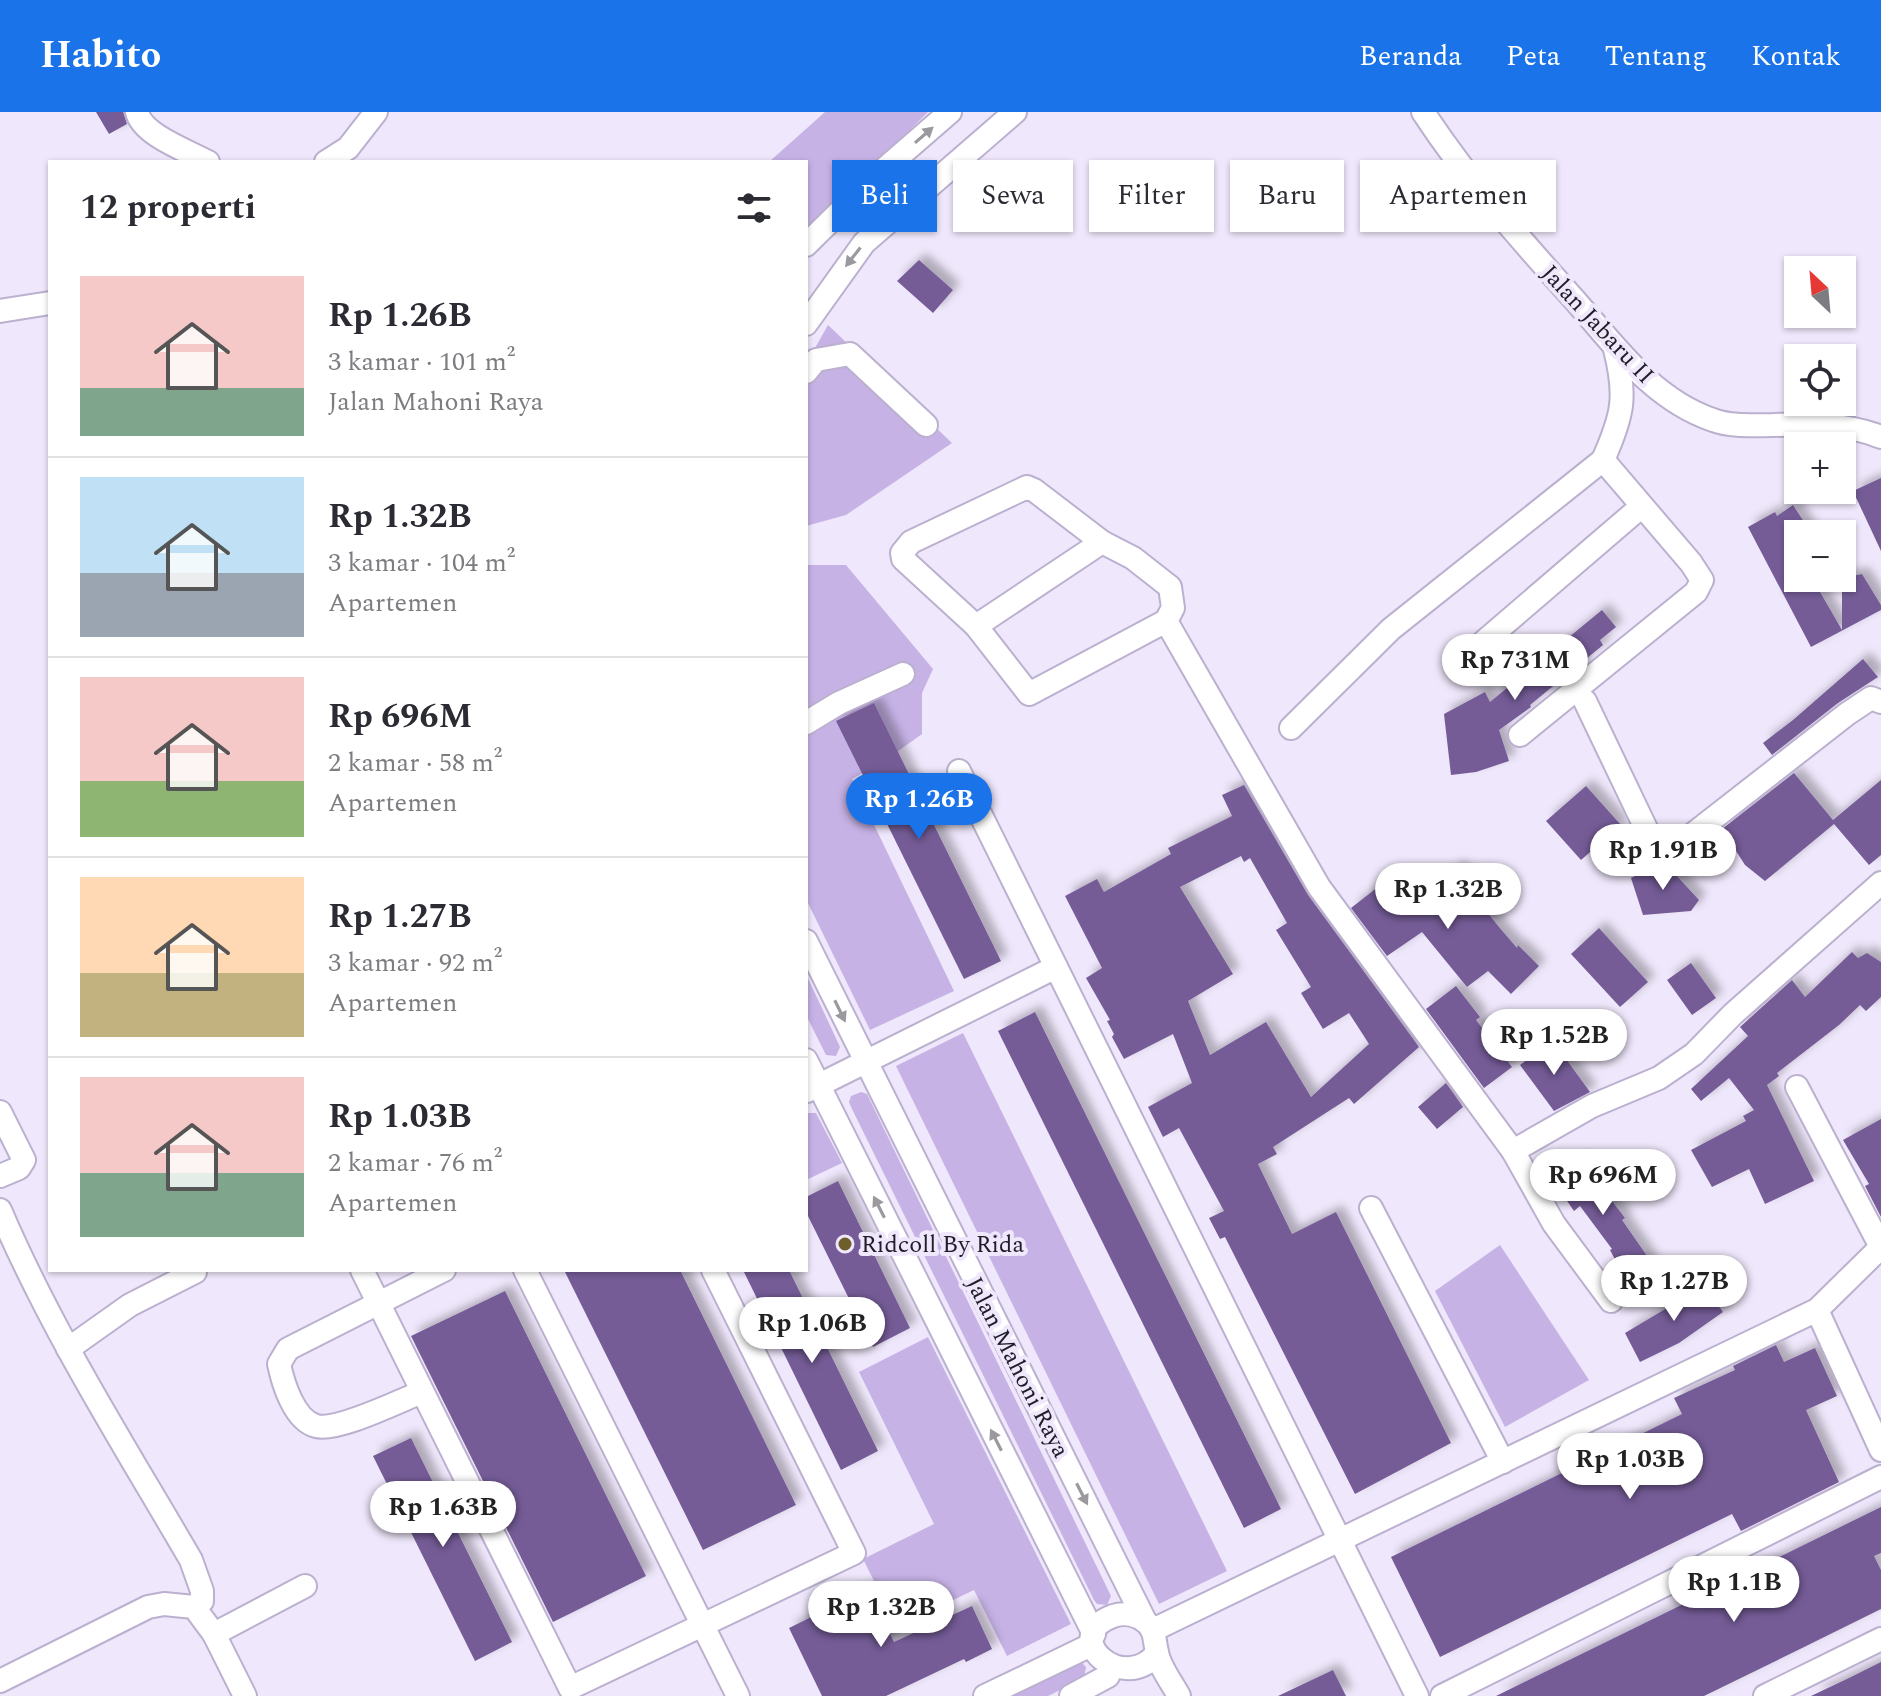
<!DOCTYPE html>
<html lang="id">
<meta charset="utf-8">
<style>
:root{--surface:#fff;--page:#f7f7f7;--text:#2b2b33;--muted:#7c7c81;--line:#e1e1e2;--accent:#1a73e8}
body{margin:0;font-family:Spectral,serif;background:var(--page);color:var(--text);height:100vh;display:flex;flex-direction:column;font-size:30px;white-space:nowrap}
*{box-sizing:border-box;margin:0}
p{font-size:26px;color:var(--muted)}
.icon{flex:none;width:44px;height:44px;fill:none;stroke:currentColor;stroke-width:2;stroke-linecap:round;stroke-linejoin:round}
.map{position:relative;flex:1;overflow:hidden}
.details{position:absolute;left:48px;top:48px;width:760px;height:1112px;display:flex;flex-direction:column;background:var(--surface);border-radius:0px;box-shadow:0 2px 6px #0004}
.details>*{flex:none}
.banner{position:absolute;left:832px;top:48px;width:760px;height:72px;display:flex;gap:16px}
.needle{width:52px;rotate:334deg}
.buttons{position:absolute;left:1784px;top:144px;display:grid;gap:16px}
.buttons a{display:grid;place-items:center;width:72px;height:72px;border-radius:0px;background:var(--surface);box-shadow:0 2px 6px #0004;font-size:40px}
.price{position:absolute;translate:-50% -68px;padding:0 18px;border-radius:28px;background:#fff;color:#222;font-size:26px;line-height:52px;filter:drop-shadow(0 2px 4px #0008)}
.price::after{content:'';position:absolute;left:50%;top:48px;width:24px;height:18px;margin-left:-12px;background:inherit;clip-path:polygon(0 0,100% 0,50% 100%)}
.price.active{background:var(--accent);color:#fff}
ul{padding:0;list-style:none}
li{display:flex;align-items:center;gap:24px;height:200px;padding:0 32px}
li+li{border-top:2px solid var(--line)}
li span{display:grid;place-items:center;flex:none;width:224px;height:160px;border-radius:0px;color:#555}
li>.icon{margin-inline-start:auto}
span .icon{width:96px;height:96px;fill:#fffc;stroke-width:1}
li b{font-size:34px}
h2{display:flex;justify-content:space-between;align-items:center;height:96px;padding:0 32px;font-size:34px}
.pill{padding:0 28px;border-radius:0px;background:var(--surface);box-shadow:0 2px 6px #0004;font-size:28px;line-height:72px}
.pill.active{background:var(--accent);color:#fff}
header{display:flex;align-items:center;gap:48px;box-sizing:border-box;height:112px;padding:0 40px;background:var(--accent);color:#fff}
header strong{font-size:38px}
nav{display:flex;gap:44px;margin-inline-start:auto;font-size:28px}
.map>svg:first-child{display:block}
.green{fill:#c6b2e5}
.building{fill:#745c97;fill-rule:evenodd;filter:url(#shadow)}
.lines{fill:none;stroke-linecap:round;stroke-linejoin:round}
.minor-casing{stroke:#bbb0cf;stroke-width:26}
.minor{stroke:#fff;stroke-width:22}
.oneway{fill:#9b999e}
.poi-dot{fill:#6d5e2b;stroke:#efe7fb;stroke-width:3}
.labels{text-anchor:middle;stroke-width:8;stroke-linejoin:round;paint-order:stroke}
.street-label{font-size:24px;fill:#211d28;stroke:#efe7fb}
.poi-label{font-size:24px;fill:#211d28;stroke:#efe7fb;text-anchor:start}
</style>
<header>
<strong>Habito</strong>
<nav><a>Beranda</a><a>Peta</a><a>Tentang</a><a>Kontak</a></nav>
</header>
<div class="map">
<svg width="1881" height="1584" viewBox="0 0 1881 1584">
<defs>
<filter id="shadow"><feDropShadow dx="7" dy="-7" stdDeviation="4" flood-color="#0004"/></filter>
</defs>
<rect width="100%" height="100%" fill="#efe7fb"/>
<g class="green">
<polygon points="825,0 928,0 808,119 806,50 769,50"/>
<polygon points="828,213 952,331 846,403 806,414 806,252"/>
<polygon points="806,453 846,453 933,557 922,581 922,622 884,649 852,667 954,879 870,918 806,787"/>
<polygon points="806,862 840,935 836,944 826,943 806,903"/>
<polygon points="963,921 1227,1459 1159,1492 896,954"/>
<polygon points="861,980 867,982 1111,1484 1107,1493 1097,1492 1094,1488 852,997 849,990 851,984"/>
<polygon points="806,1001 816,1001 842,1051 806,1068"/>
<polygon points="1500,1133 1589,1268 1505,1315 1435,1179"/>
<polygon points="928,1225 1071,1512 1007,1544 974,1478 897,1515 863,1447 934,1412 859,1260"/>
<polygon points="1075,1550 1082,1551 1086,1555 1084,1566 1048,1584 1004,1584"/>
</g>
<g class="building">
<polygon points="96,0 123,0 127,12 109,22"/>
<polygon points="919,148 953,178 933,201 897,169"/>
<polygon points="1881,366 1881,439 1853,379"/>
<polygon points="1793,393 1812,422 1798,422 1798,466 1812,466 1842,518 1842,466 1862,462 1881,493 1881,498 1811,535 1748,415 1775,400 1777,404"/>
<polygon points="1602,498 1616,515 1600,528 1603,533 1530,593 1531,595 1499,618 1509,649 1476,660 1451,663 1444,602 1485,580 1490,590"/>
<polygon points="1863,547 1878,565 1838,591 1772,643 1763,631 1793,608"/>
<polygon points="874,591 1001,849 964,867 836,609"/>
<polygon points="1794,661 1833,708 1881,668 1881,743 1869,753 1834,712 1765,769 1745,753 1722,717"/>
<path d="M1244,673L1308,783L1419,935L1354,992L1349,986L1273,1035L1277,1042L1258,1052L1292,1122L1336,1100L1451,1331L1355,1382L1225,1125L1220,1127L1209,1106L1224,1099L1179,1016L1163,1025L1148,995L1192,971L1173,922L1124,947L1112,925L1114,922L1107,909L1110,908L1086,866L1102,856L1065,784L1097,767L1104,780L1171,742L1168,736L1232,704L1222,683ZM1241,744L1244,750L1250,746L1287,811L1276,818L1311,875L1301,881L1323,917L1349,901L1369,932L1311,985L1266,910L1210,943L1188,889L1233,862L1180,775Z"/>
<polygon points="1586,674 1621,713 1581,748 1546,709"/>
<polygon points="1664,750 1699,788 1691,799 1643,803 1631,766"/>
<polygon points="1456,755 1472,768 1466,776 1481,787 1479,790 1499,815 1517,836 1518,833 1539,854 1511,882 1488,859 1467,875 1422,820 1387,844 1351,796 1383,771 1401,791 1437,780"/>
<polygon points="1599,816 1648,870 1620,895 1571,842"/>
<polygon points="1852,840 1858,846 1867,841 1881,850 1881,885 1866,899 1860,893 1839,913 1777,961 1779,964 1767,973 1814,1069 1765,1092 1749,1057 1712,1075 1691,1038 1746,1009 1743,1004 1754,998 1729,966 1701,989 1691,977 1748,924 1740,915 1792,868 1805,885"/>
<polygon points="1691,851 1716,886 1692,903 1667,868"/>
<polygon points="1456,874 1480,905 1476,908 1512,955 1484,976 1426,897"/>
<polygon points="1035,900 1281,1397 1244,1416 998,919"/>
<polygon points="1553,929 1590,980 1554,999 1520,953"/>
<polygon points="1446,971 1463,995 1437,1017 1418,995"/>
<polygon points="1881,1007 1881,1105 1865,1074 1869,1072 1843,1028"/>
<polygon points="1582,1050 1625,1106 1622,1108 1652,1151 1633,1164 1626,1151 1619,1155 1610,1138 1612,1137 1580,1094 1574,1099 1554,1070"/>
<polygon points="838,1069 910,1216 873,1235 806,1100 806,1085"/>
<polygon points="564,1158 680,1158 796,1393 703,1438"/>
<polygon points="743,1158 789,1158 878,1339 841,1358"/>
<polygon points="1700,1169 1723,1200 1679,1231 1640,1250 1625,1221 1677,1190 1675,1187"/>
<polygon points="505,1179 646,1464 553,1510 411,1224"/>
<polygon points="1776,1233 1784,1250 1815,1236 1837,1284 1806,1298 1839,1370 1741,1419 1732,1402 1440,1545 1391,1445 1682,1302 1674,1286 1735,1258 1733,1254"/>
<polygon points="411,1326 512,1530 475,1549 373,1344"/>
<polygon points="1881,1395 1881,1441 1874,1444 1881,1458 1881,1497 1796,1539 1704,1584 1496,1584"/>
<polygon points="868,1477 894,1530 972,1494 992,1537 966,1550 964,1547 886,1584 822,1584 789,1516"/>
<polygon points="1881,1550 1881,1584 1811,1584 1849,1566"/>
<polygon points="1333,1558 1346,1584 1278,1584"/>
</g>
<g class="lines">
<defs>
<g id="minor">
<path d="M137,0C142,23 188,39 208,50"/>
<path d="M1423,0C1467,67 1519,126 1572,185C1613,231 1651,287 1713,308C1732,315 1753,313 1773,313C1811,312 1846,311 1881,325"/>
<polyline points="326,50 348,36 376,0"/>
<polyline points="806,133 874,66 950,0"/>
<polyline points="0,199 50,191"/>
<polyline points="806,212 864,131 1015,0"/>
<polyline points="806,260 816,248 850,242 926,313"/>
<polyline points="1166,509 1173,496 1170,475 1133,446 1102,430 1034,378 1027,375 911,430 902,441 903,447 976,514 1029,582 1166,509 1319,775 1513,1039 1554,1112 1611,1189"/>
<polyline points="976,514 1102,430"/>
<polyline points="1459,551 1642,394"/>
<polyline points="1585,589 1651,727 1667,736 1683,730 1847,602 1871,586 1881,590"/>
<polyline points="806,611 839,591 903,562"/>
<polyline points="1291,616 1391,517 1603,348"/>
<path d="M1520,623L1696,480L1702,468L1691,451L1603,348C1623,303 1627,285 1615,237"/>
<polyline points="959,659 1417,1584"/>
<polyline points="806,829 1145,1509"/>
<polyline points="806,948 1094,1522"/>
<polyline points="807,979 1056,855"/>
<polyline points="0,1000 24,1048 19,1056 0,1064"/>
<polyline points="1513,1039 1592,994 1659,966 1694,942 1733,902 1881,771"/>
<polyline points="1371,1096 1503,1350"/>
<path d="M0,1098C52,1220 124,1333 191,1448L202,1479V1489L194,1495"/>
<polyline points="362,1158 570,1576 854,1441 713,1158"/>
<polyline points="525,1158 738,1584"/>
<polyline points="1817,1198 1881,1338"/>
<polyline points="68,1237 130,1193 195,1160"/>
<path d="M422,1280C399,1289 337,1320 316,1314C294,1308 283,1271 279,1252L288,1237L444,1158"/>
<polyline points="1153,1518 1817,1198 1881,1135 1797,975"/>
<polyline points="214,1522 305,1474"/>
<path d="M1157,1541C1124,1584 1057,1525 1113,1504C1125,1500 1138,1503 1147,1511C1156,1520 1154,1529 1157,1540C1159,1554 1172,1571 1179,1584"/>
<polyline points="0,1569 148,1495 164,1492 194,1495 214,1522 245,1584"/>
<polyline points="985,1584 1091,1533"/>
<polyline points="1071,1584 1108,1564"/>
<polyline points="1442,1584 1881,1365"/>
<polyline points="1765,1584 1881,1527"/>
</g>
</defs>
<use href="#minor" class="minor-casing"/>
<use href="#minor" class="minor"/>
</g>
<defs><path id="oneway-solid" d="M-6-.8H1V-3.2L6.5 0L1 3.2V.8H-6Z" transform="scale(2)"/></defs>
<g class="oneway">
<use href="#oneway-solid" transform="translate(924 23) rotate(-41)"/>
<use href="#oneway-solid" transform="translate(853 145) rotate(128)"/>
<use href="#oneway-solid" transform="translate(840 899) rotate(64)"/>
<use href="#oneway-solid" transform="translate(879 1095) rotate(-117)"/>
<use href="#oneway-solid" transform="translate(996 1328) rotate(-117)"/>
<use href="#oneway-solid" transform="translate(1082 1382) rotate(63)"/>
</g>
<circle class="poi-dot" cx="845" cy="1132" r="8"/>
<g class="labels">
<g class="street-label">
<text transform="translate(1598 212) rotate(47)" y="8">Jalan Jabaru II</text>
<text transform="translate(1018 1255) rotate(63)" y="8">Jalan Mahoni Raya</text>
</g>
<g class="poi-label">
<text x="861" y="1140">Ridcoll By Rida</text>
</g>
</g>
</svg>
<div class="buttons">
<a><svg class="needle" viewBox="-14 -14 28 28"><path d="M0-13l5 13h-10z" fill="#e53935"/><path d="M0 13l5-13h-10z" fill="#7c7c81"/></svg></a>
<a><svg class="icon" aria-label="locate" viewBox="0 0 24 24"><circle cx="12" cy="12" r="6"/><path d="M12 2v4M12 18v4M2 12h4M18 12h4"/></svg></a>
<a>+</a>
<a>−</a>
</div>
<b class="price" style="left:1515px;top:590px">Rp 731M</b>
<b class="price active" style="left:919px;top:729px">Rp 1.26B</b>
<b class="price" style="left:1663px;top:780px">Rp 1.91B</b>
<b class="price" style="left:1448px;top:819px">Rp 1.32B</b>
<b class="price" style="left:1554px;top:965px">Rp 1.52B</b>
<b class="price" style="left:1603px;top:1105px">Rp 696M</b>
<b class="price" style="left:1674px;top:1211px">Rp 1.27B</b>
<b class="price" style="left:812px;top:1253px">Rp 1.06B</b>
<b class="price" style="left:1630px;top:1389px">Rp 1.03B</b>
<b class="price" style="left:443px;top:1437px">Rp 1.63B</b>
<b class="price" style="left:1734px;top:1512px">Rp 1.1B</b>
<b class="price" style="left:881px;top:1537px">Rp 1.32B</b>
<div class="banner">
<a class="pill active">Beli</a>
<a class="pill">Sewa</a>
<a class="pill">Filter</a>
<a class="pill">Baru</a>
<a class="pill">Apartemen</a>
</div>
<section class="details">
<h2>12 properti<svg class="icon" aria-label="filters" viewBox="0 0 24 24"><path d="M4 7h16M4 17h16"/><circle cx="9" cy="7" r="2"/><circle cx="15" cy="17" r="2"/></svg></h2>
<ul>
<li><span style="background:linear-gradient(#f6c9c9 70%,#7fa58c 0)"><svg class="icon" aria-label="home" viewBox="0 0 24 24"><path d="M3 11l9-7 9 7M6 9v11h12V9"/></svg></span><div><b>Rp 1.26B</b><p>3 kamar · 101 m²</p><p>Jalan Mahoni Raya</p></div></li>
<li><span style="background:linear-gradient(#bfe0f5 60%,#9aa5b1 0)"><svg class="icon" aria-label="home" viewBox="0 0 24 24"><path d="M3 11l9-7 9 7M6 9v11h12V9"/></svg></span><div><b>Rp 1.32B</b><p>3 kamar · 104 m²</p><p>Apartemen</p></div></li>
<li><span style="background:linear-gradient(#f6c9c9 65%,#8fb573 0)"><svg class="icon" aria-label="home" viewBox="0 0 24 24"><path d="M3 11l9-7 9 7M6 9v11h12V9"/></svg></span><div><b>Rp 696M</b><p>2 kamar · 58 m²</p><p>Apartemen</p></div></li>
<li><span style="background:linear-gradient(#ffd9b3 60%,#c2b280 0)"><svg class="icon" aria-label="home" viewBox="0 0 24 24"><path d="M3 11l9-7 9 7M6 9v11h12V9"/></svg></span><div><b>Rp 1.27B</b><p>3 kamar · 92 m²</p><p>Apartemen</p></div></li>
<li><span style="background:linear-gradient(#f6c9c9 60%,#7fa58c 0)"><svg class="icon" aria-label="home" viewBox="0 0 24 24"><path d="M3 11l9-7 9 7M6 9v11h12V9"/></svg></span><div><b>Rp 1.03B</b><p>2 kamar · 76 m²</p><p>Apartemen</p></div></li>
</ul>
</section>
</div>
